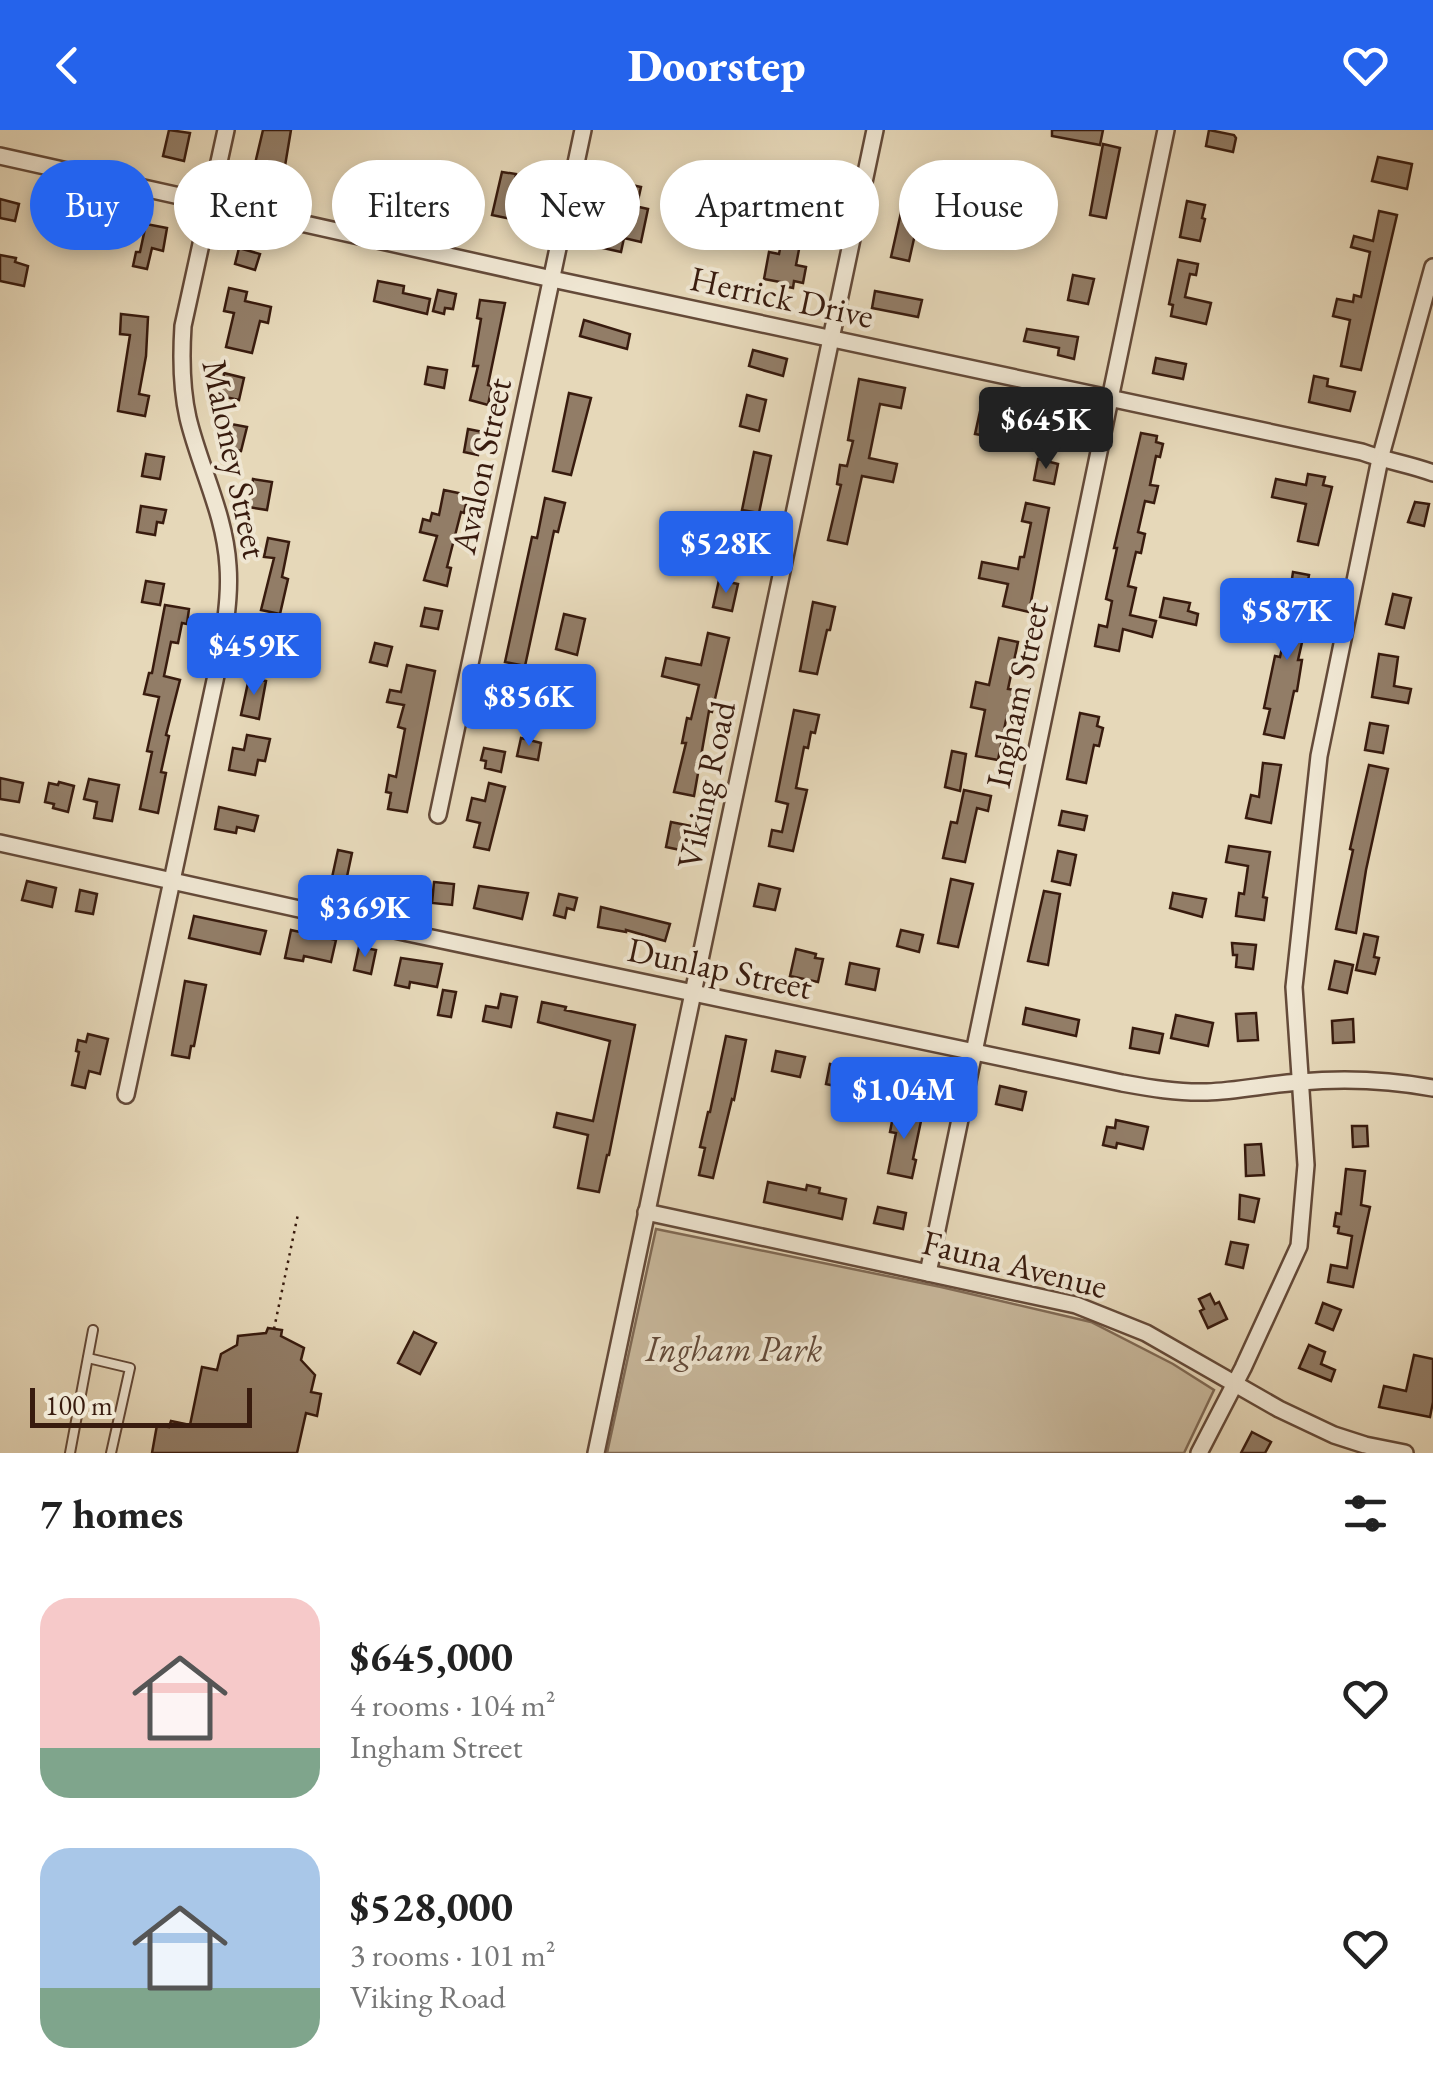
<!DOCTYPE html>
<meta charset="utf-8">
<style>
:root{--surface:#fff;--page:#f6f6f6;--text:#222;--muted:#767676;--accent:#2563eb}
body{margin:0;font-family:"EB Garamond",serif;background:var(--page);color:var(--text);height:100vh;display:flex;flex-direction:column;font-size:38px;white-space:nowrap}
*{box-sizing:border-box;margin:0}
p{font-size:32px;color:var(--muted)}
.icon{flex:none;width:55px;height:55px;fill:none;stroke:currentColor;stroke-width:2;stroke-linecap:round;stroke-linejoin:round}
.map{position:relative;height:1323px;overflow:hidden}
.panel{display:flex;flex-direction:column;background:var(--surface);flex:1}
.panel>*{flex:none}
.hud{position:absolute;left:30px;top:30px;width:1375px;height:90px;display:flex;gap:20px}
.scale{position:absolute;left:30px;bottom:25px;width:222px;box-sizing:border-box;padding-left:10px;border:5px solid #381b0e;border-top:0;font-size:28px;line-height:35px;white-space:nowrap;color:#381b0e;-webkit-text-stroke:8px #efe6d2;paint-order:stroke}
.price{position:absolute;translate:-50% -85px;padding:0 22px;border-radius:10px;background:var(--accent);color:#fff;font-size:32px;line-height:65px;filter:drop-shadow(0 2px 5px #0008)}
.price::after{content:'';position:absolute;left:50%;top:60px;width:30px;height:22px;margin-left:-15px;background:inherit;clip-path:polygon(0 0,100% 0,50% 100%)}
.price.current{background:#222;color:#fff}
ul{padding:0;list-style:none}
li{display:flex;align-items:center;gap:30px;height:250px;padding:0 40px}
li span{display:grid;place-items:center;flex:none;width:280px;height:200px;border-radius:30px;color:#555}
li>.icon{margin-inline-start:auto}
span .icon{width:120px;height:120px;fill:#fffc;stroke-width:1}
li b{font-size:42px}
h2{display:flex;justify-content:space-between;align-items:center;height:120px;padding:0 40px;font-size:42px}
.pill{padding:0 35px;border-radius:45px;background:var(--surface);box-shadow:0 5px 15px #0003;font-size:35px;line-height:90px}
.pill.current{background:var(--accent);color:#fff}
header{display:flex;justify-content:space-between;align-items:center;height:130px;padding:0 40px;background:var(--accent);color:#fff;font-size:45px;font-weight:800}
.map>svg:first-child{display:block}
.green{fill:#c8b89c;stroke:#806a55;stroke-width:2.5}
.building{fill:#927d67;stroke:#381b0e;stroke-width:2.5}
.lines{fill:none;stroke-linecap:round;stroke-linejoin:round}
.service-casing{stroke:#644a39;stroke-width:12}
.minor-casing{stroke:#644a39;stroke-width:20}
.path{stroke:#381b0e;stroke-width:2.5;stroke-dasharray:2.5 5;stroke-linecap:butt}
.service{stroke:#efe6d2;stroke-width:8}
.minor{stroke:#efe6d2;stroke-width:15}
.labels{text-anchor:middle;stroke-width:8;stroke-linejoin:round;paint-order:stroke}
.street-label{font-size:35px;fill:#381b0e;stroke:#efe6d2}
.park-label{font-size:35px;font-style:italic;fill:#634a39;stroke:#efe6d2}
</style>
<header><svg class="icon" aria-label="back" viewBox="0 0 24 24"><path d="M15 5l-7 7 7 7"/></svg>Doorstep<svg class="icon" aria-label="heart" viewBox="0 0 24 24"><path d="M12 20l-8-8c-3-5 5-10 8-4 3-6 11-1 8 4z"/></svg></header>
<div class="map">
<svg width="1433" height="1323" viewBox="0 0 1433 1323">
<rect width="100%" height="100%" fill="#e6d8b9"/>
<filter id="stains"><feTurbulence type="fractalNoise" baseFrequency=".002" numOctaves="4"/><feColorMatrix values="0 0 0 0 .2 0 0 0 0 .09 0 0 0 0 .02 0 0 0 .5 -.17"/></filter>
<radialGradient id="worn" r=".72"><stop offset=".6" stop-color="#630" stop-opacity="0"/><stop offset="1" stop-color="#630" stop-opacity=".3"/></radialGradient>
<polygon class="green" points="656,1099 941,1157 1091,1192 1173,1234 1214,1260 1184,1323 607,1323"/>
<g class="building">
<polygon points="169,0 190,3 184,31 163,26"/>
<polygon points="263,0 291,0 285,36 269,32 267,41 254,38"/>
<polygon points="1052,0 1103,0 1100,15 1052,6"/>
<polygon points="1209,0 1234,5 1236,8 1233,22 1206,16"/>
<polygon points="1103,14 1120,18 1106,88 1090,85"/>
<polygon points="1378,27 1412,34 1407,59 1372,51"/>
<polygon points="502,42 516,44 512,65 535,70 531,88 522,86 521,91 492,85"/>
<polygon points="608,50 641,57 637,75 604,68"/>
<polygon points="407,57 433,62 429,82 403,76"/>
<polygon points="0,69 19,74 15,91 0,88"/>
<polygon points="787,69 801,73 798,85 803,86 802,91 816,94 812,112 801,109 796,135 806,137 803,153 794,151 793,158 779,155 780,152 764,149 769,122 779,124 787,84 784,83"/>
<polygon points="1187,71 1205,75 1202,88 1205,89 1200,111 1180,107"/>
<polygon points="630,75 648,79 641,112 624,108 621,122 594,116 598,94 624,100"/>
<polygon points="902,78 920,82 909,131 891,127"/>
<polygon points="1379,81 1397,85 1361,240 1341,236 1350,190 1333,186 1337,169 1353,172 1354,165 1361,167 1370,122 1351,117 1354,106 1373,111"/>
<polygon points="146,94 167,98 163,121 152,118 147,139 133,136 136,122 140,122"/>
<polygon points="239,118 260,124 255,140 235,134"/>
<polygon points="0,125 16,128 15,132 28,136 24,156 0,151"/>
<polygon points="1178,130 1198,134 1196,145 1190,144 1185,167 1211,173 1206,194 1171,186 1173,175 1169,174"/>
<polygon points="1073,145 1094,149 1088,174 1068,170"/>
<polygon points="378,151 404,156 403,163 430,169 427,184 374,171"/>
<polygon points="229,158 247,162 245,171 271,177 268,193 260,191 252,223 226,217 234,183 224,181"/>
<polygon points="438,160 456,164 453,179 445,178 444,184 433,181"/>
<polygon points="875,161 922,170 918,187 872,178"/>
<polygon points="480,170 505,173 488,255 492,256 488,275 470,270 478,236 473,236 481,189 477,188"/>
<polygon points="121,184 148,187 146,226 139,264 149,266 145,286 118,281 130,205 120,204"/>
<polygon points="584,190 630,204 627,219 580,206"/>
<polygon points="1027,199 1078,207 1074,229 1058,225 1059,218 1024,211"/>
<polygon points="753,220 787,229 783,246 749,236"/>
<polygon points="1156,228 1186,234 1183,249 1153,243"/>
<polygon points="428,237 447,240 444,258 425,254"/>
<polygon points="224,243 244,248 239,270 216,265 220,250 223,251"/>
<polygon points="1314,246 1328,249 1327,256 1355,262 1350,281 1309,272"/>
<polygon points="859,249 905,258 901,278 880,274 869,328 897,334 893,352 862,346 847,414 828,410 841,355 837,354 840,335 847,336 853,311 848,310"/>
<polygon points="569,263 591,268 571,345 553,341"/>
<polygon points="747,265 766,270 759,301 740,296"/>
<polygon points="981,277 1006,282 1001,303 988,300 987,306 975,304"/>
<polygon points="231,294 247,297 241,321 226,317"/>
<polygon points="468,299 483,302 478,325 464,322"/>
<polygon points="1141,303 1157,306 1156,312 1163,314 1160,327 1156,326 1150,355 1158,356 1154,373 1145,371 1138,402 1145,404 1141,423 1136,422 1128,456 1136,458 1130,485 1156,491 1152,507 1123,499 1119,521 1095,516 1099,495 1107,497 1112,471 1106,469 1117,418 1114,418"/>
<polygon points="754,322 771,326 759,383 742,380"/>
<polygon points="146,324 164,327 160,349 142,346"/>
<polygon points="1038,329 1058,334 1054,354 1034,350"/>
<polygon points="1308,344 1325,347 1323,355 1332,357 1318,415 1298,411 1306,374 1272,367 1276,349 1306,355"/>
<polygon points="253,349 272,352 267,380 248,377"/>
<polygon points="444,360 468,365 464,383 461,382 447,437 451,438 447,456 424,450 437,406 420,402 423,389 430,391 432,383 439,385"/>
<polygon points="545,368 565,373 558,402 554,401 525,536 505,532 532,407 537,408"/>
<polygon points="1415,372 1429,374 1424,396 1408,392"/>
<polygon points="1026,373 1049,378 1029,482 1003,476 1008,454 979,448 982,432 1018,439 1020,427 1024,427 1031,393 1022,391"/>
<polygon points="141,376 166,380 163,393 157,392 155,405 137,402"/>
<polygon points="698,392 721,396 718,415 695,410"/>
<polygon points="268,408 289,412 282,447 288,449 280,484 261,480 274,428 264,427"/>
<polygon points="736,415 755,419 751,439 732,436"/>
<polygon points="1293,442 1309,445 1302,485 1308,486 1298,530 1302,530 1297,561 1294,561 1284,608 1264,604 1270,579 1264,578 1275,526 1280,527 1294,462 1290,462"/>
<polygon points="719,450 738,454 732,481 713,477"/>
<polygon points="146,451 164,454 160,475 142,472"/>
<polygon points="1393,464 1411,468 1404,498 1386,494"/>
<polygon points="1164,468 1190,473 1188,481 1198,484 1196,495 1160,487"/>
<polygon points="813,472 835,477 830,500 827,500 817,544 800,541"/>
<polygon points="165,475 189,479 187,494 182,493 178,513 171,512 164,546 180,550 166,605 169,606 161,642 166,643 158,683 140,679 152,622 147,621 159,567 144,564 149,543 152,543"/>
<polygon points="425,478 442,481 438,499 421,496"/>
<polygon points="564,484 585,489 577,525 556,519"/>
<polygon points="257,503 286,509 282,527 253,521"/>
<polygon points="708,503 729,508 712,582 709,581 694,666 674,662 686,613 682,613 687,588 691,589 699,555 662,546 666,528 701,535"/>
<polygon points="999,508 1018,512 1008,559 1016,560 1010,585 1007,585 998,630 976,626 985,580 971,577 976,552 989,555"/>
<polygon points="375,513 392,517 387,536 370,532"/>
<polygon points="1379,524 1398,527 1394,556 1411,559 1408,573 1372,567"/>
<polygon points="407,535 435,541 407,682 388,679 391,663 386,662 389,645 396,647 405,599 398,597 404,575 387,572 390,560 401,562"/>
<polygon points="249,548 266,551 259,589 241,585"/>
<polygon points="501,562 516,566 511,587 496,583"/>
<polygon points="794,580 819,585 815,603 811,602 808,618 804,617 796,658 807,660 793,721 769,716 772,700 782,702 788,674 776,671"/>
<polygon points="1080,583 1099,587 1097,596 1103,598 1099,616 1094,615 1086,653 1067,649"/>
<polygon points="1370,593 1388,596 1383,623 1365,620"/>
<polygon points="247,605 270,609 265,631 258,630 255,645 229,640 233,618 244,620"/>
<polygon points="521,608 541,613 538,630 517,626"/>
<polygon points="484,618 505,622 501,642 485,638 486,631 481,630"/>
<polygon points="952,621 966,624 960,661 945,657"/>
<polygon points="1263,633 1281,635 1271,693 1246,688 1251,665 1259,667"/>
<polygon points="1369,635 1388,639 1366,740 1356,803 1336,799 1353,720 1350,719"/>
<polygon points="0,648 23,653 19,672 0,669"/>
<polygon points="89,649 119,655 112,691 94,688 97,672 84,669"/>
<polygon points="59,652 74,656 68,682 53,678 54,674 45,672 49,653 58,655"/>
<polygon points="489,653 505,657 489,720 474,717 480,693 467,690 472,668 485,671"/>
<polygon points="964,660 991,666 988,681 977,678 965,732 943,728 951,692 957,693"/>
<polygon points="219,677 258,686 254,701 237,697 236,703 215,699"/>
<polygon points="1062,681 1087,686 1084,700 1059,695"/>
<polygon points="671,692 691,696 685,721 666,717"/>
<polygon points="1229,716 1270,722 1263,767 1267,768 1264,790 1236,786 1239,763 1244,764 1248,736 1226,732"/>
<polygon points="338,720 352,723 345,756 331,752"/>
<polygon points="1058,721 1076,725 1070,755 1052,751"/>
<polygon points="951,749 973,754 958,817 938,813"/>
<polygon points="386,750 411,755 408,770 383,765"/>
<polygon points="27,751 56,758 52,777 22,770"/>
<polygon points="434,752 454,754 452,775 432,773"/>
<polygon points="759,754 780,759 775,780 754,776"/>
<polygon points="479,756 528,763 522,789 474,778"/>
<polygon points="80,760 97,764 93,784 76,781"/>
<polygon points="1044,761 1060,764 1048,835 1028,831"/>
<polygon points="1173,763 1206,769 1202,787 1170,778"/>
<polygon points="559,764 577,768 574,780 567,778 565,788 554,785"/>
<polygon points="601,777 670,794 665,811 626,800 626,802 598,797"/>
<polygon points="194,786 266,801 260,824 189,808"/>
<polygon points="291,800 336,810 331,832 304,826 303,831 285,828"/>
<polygon points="901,800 923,805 919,822 897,816"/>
<polygon points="1364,804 1378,807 1374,827 1379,828 1375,844 1356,840"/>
<polygon points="1232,813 1256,815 1253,839 1236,837 1237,825 1233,825"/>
<polygon points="359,817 376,820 371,844 354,840"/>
<polygon points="796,819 816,824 815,828 823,829 818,852 790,846"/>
<polygon points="401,828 442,834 437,857 410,852 409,858 395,855"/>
<polygon points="1335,831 1353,835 1347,863 1329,859"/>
<polygon points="850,833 879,839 875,860 846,854"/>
<polygon points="185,851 206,855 194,916 191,916 189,928 172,925"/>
<polygon points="443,860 456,862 451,887 438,885"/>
<polygon points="501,864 517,867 511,897 483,891 486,876 498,878"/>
<polygon points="542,872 566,877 565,880 635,895 609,1025 607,1025 599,1062 578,1058 588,1005 554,997 557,983 593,991 610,911 538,892"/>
<polygon points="1026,878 1079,890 1076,906 1023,894"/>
<polygon points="1256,883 1258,910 1238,911 1236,884"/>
<polygon points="1176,885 1213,893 1208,916 1171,908"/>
<polygon points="1353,889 1354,912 1333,913 1332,891"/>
<polygon points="1133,898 1163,904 1159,923 1130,918"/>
<polygon points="88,904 108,909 100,944 89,941 85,958 72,955 79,922 76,921 78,910 86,912"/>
<polygon points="726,906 746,910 734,970 732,969 713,1048 699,1045 705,1018 700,1017 708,982 710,982"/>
<polygon points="776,921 805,927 800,947 772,941"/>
<polygon points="830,934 858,940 853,960 826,954"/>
<polygon points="905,942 932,948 928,965 902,959"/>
<polygon points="1000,956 1026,962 1022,980 996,974"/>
<polygon points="896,971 908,973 905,988 921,991 913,1029 916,1030 912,1048 888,1043 896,1003 890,1002"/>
<polygon points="1116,990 1148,997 1143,1019 1117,1013 1116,1018 1103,1015 1107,997 1115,998"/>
<polygon points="1352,996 1367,996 1368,1016 1353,1017"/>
<polygon points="1261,1014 1264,1045 1246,1046 1245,1015"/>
<polygon points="1346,1039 1365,1041 1361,1075 1370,1077 1353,1157 1328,1152 1331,1135 1347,1138 1352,1106 1338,1103 1339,1097 1334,1096 1336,1083 1341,1084"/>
<polygon points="768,1052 806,1060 807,1055 820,1058 819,1063 846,1069 842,1089 764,1072"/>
<polygon points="1240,1065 1259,1069 1254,1092 1239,1089"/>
<polygon points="878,1077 906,1083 903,1099 874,1093"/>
<polygon points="1231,1112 1248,1115 1243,1138 1226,1134"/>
<polygon points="1210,1164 1215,1174 1219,1172 1227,1189 1208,1198 1200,1181 1204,1179 1199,1169"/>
<polygon points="1323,1173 1341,1180 1333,1200 1316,1193"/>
<polygon points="268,1198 282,1200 281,1206 304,1218 301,1230 315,1245 311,1262 321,1264 317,1286 306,1283 297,1323 152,1323 157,1295 169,1297 171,1291 190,1295 202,1237 217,1240 221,1224 237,1215 238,1206 266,1203"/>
<polygon points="414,1202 436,1213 420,1244 398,1233"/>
<polygon points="1309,1215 1325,1222 1321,1234 1335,1240 1331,1251 1299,1238"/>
<polygon points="1414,1225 1433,1229 1433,1272 1430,1287 1379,1277 1384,1256 1406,1261"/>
<polygon points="1252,1302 1271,1312 1265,1323 1241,1323"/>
</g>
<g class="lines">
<defs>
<g id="service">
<polyline points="88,1228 130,1238 111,1323"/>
<polyline points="70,1323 93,1200"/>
</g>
<g id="minor">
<path d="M0,26L552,149L1362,322C1386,331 1409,334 1433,343"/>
<polyline points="438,685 583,0"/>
<path d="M0,713L408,803L1122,953C1150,958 1178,963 1207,962C1238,961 1269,954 1300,952C1345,948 1389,950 1433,958"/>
<path d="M126,965L223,513C226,487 230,462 228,436C225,384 200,338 188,288C181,257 181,227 183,196L226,0"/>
<polyline points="646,1082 1076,1175 1146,1203 1279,1279 1334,1305 1365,1315 1405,1323"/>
<polyline points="928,1143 1166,0"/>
<polyline points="596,1323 875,0"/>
<polyline points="1199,1323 1243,1238 1299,1116 1306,1035 1294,857 1319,626 1380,329 1433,137"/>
</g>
</defs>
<use href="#service" class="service-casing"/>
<use href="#minor" class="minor-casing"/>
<polyline class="path" points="274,1199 298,1084"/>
<use href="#service" class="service"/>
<use href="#minor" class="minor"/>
</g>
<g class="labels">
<g class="street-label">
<text transform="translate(782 167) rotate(12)" y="12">Herrick Drive</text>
<text transform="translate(235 329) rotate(78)" y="12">Maloney Street</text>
<text transform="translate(481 336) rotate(-78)" y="12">Avalon Street</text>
<text transform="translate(1017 565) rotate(-78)" y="12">Ingham Street</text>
<text transform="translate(706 655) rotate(-78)" y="12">Viking Road</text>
<text transform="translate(720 838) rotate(12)" y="12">Dunlap Street</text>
<text transform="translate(1015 1134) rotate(14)" y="12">Fauna Avenue</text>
</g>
<g class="park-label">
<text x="734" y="1231">Ingham Park</text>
</g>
</g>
<rect width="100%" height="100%" filter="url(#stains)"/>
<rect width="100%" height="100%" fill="url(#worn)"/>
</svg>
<div class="scale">100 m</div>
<b class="price current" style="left:1046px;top:342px">$645K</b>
<b class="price" style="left:726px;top:466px">$528K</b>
<b class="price" style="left:1287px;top:533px">$587K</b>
<b class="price" style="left:254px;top:568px">$459K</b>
<b class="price" style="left:529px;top:619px">$856K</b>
<b class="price" style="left:365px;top:830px">$369K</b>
<b class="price" style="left:904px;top:1012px">$1.04M</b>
<div class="hud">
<a class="pill current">Buy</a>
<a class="pill">Rent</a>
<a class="pill">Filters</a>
<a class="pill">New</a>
<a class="pill">Apartment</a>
<a class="pill">House</a>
</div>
</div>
<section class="panel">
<h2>7 homes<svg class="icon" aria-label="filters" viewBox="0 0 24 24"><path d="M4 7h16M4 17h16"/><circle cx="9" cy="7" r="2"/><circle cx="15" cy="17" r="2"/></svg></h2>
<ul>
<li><span style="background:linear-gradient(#f6c9c9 75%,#7fa58c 0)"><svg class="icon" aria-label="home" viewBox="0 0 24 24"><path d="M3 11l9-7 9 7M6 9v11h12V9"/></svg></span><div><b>$645,000</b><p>4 rooms · 104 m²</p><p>Ingham Street</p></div><svg class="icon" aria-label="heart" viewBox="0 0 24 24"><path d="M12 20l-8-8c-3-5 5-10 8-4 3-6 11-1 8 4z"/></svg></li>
<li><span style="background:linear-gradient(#a9c7e8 70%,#7fa58c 0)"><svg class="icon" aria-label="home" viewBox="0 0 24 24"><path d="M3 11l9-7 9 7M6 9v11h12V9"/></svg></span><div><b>$528,000</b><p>3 rooms · 101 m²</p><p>Viking Road</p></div><svg class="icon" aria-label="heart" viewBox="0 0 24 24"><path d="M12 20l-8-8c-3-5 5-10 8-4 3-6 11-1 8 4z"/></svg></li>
</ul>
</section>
